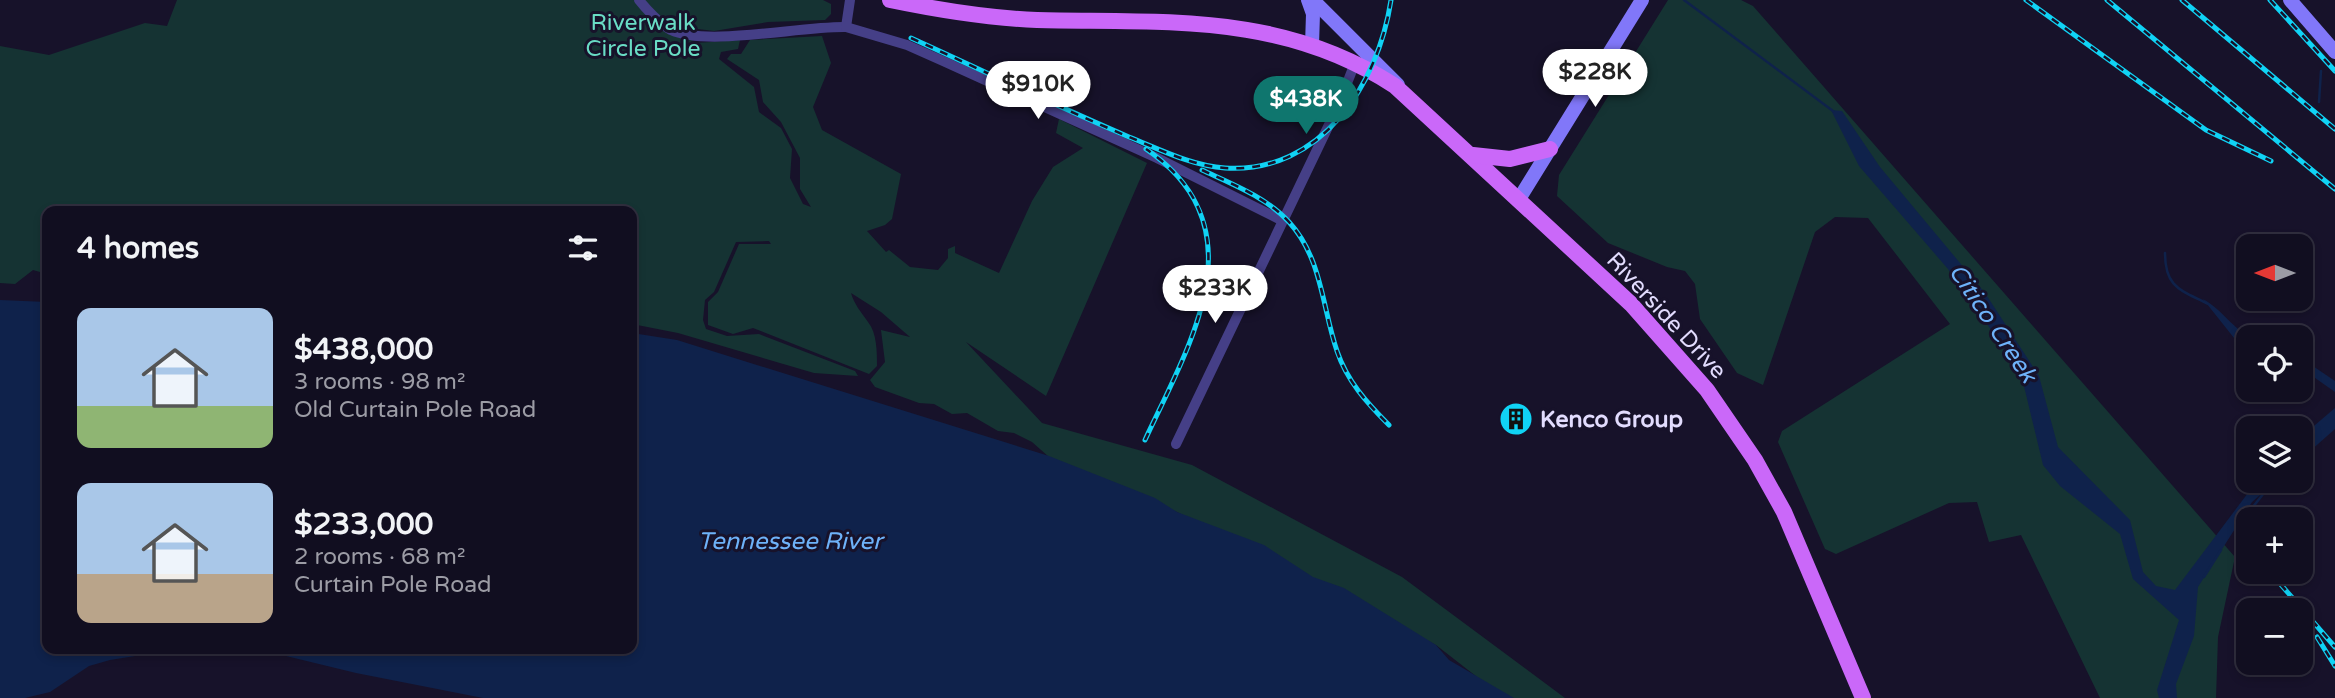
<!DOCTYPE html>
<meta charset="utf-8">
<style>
:root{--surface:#110e20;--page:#1a1729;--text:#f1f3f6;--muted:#9c9ca5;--line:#302e3e;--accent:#0f766e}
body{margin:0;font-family:"Varela Round",sans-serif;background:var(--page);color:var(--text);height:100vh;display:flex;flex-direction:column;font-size:26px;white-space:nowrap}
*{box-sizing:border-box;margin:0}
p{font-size:23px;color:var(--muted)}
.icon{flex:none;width:38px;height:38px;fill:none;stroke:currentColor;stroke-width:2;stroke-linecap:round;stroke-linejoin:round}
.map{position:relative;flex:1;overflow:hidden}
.drawer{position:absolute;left:42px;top:206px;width:595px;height:448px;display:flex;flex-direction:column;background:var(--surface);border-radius:14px;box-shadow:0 4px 10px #0003,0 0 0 2px var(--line)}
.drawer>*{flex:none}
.needle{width:46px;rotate:270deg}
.fabs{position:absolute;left:2236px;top:234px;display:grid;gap:14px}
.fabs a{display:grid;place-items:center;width:77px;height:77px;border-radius:14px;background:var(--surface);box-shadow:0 4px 10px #0003,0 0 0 2px var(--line);font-size:35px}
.price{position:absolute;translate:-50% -60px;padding:0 16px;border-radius:24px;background:#fff;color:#222;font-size:23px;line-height:46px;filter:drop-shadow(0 2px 4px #0008)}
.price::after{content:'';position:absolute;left:50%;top:42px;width:21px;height:16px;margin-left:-10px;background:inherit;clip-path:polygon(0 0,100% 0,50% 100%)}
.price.current{background:var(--accent);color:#fff}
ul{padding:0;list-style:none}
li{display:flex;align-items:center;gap:21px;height:175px;padding:0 35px}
li span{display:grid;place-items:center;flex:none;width:196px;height:140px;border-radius:14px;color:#555}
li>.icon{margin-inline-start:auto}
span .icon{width:84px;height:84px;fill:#fffc;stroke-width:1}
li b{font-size:30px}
h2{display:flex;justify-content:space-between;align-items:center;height:84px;padding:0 35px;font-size:30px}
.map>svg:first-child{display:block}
.green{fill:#153333}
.water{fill:#0f224b}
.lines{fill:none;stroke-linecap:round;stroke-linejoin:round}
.stream{stroke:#0f224b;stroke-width:2.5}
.street{stroke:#453f87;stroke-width:10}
.secondary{stroke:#8177f9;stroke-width:14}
.primary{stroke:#ca68f9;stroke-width:16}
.rail-casing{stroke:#10d3f5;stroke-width:5}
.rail{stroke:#17122a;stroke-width:2.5;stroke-dasharray:8;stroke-linecap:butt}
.labels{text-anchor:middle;stroke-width:6;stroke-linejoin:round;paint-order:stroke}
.park-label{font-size:23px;fill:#69dcc5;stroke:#17122a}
.street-label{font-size:23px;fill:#e2dcfe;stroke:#17122a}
.poi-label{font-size:23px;font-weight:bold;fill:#e2dcfe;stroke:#17122a;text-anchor:start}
.water-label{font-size:24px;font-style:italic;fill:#6eb2f9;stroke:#17122a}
</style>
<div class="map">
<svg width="2335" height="698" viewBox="0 0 2335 698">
<rect width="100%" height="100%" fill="#17122a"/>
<g class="green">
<path d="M177,0H823L831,4V14L825,20L768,22L714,31L682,27L695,43L740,40L738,49L721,52L719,59L754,87L759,112L781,128L792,149L790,178L803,204L811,207L800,189V158L781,122L763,102L759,80L727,59L731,54H741L750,40L822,36L831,63L813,107L822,130L901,174L892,219L885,225L867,231L886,252L889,250L910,267L938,270L948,258V249L955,246V253L999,273L1032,201L1053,167L1083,148L1056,133L1059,119L1147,163L1046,396L966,342L1042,423L1192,465L1402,577L1565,698H1504L1436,645L1177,512L1049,457L1032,442L1014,433L998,431L967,413L952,414L934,404L919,403L875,387L870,380L885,362L881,330L910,337L881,312L851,293C854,304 861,312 868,322C877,333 877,352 877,366L869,374L753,328L733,334L708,325V302L718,292L739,244H771L769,241L736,242L714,292L705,300L703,320L706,329L727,336L759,334L855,371L858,376L814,373L678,333L632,324V212H47V274L33,270L15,284L0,283V46L49,55L145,23L167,26Z"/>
<polygon points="1668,0 1741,0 1753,6 2235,557 2218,637 2216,698 2100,698 2021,535 1989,542 1977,502 1949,503 1836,554 1825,549 1778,442 1782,431 1950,324 1868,218 1835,217 1815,232 1763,385 1737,373 1700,319 1695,284 1685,271 1667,267 1608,243 1557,196 1559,175"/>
</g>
<g class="water">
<polygon points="1831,110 1842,111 1880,167 1985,293 2039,376 2058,447 2130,520 2143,572 2156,586 2175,590 2257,481 2276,481 2252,502 2198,587 2194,636 2176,684 2177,698 2159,698 2157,690 2179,620 2133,579 2120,534 2060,486 2043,465 2023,382 2011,358 1948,269 1859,166"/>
<path d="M2203,299C2223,310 2232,329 2253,338H2249V346L2238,343Z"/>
<polygon points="0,300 47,302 47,649 179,649 110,660 89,666 50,692 25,698 0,698"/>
<polygon points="632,333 677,340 1049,456 1155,498 1177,512 1264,545 1313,577 1344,588 1436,645 1449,660 1514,698 483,698 356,673 282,655 223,649 632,649"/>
<polygon points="2301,358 2335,381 2335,392 2301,368"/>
<polygon points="2335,408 2335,429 2301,459 2301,437"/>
</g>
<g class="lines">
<g class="stream">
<polyline points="1684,0 1833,111"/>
<polyline points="2319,102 2321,71"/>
<path d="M2165,253C2165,288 2181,290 2208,304"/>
<polyline points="2235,530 2267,489"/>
<polyline points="2204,577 2221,550"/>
</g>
<g class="street">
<path d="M639,0C646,9 660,24 671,30C707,47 800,26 846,27"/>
<polyline points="850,0 846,27 907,45 943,61 1157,158 1281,220"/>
<polyline points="1176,444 1338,106 1355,63"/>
</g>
<g class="secondary">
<polyline points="1308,0 1313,14 1312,45"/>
<polyline points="1313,0 1398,85"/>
<polyline points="2290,0 2335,52"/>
<polyline points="1519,199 1642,0"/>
</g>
<g class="primary">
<path d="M890,0C938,10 987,18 1037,20C1165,23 1282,12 1395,86L1631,304L1707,390L1755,460L1784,512L1863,698"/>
<polyline points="1473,155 1510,159 1550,149"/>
</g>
<defs>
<g id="rail">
<polyline points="2026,0 2206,130 2271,161"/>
<polyline points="2107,0 2335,189"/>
<polyline points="2182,0 2335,129"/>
<polyline points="2270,0 2335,71"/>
<path d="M911,38C984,71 1056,106 1129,137C1159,149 1192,166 1225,168C1321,174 1378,85 1391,0"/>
<path d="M1202,170C1232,184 1266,197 1289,222C1322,258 1322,307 1337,351C1347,381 1367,403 1389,425"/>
<path d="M1145,440C1189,345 1262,228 1146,149"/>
<polyline points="2246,545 2249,548"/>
<polyline points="2270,572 2335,647"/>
<polyline points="2317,637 2335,666"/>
</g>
</defs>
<use href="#rail" class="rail-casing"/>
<use href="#rail" class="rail"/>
</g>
<defs>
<symbol id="building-disc" viewBox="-11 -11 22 22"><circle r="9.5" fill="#10d3f5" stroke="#17122a"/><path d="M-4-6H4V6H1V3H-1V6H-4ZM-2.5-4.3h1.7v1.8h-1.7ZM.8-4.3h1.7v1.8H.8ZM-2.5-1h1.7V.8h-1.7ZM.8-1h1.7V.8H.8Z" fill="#111"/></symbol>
</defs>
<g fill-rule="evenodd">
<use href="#building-disc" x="1497" y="400" width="38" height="38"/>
</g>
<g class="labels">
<g class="park-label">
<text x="643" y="30">Riverwalk<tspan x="643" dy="26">Circle Pole</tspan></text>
</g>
<g class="street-label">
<text transform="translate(1667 315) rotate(47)" y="8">Riverside Drive</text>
</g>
<g class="poi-label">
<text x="1540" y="427">Kenco Group</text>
</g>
<g class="water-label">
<text transform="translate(1993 323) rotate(56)" y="8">Citico Creek</text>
<text x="790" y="549">Tennessee River</text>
</g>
</g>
</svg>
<div class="fabs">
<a><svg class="needle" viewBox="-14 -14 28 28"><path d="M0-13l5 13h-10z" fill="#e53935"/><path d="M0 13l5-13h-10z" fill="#9c9ca5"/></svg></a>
<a><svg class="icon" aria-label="locate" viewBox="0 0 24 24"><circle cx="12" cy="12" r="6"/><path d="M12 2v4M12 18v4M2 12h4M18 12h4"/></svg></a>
<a><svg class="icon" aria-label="layers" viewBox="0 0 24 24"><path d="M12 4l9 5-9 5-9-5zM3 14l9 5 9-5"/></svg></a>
<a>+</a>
<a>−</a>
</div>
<b class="price" style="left:1595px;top:109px">$228K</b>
<b class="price" style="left:1038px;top:121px">$910K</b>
<b class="price current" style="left:1306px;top:136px">$438K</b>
<b class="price" style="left:1215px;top:325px">$233K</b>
<section class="drawer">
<h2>4 homes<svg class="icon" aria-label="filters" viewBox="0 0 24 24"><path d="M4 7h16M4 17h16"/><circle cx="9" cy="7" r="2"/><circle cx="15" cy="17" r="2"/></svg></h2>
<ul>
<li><span style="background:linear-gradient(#a9c7e8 70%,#8fb573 0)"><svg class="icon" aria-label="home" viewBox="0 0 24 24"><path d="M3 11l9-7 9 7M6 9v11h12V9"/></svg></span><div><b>$438,000</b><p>3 rooms · 98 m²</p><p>Old Curtain Pole Road</p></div></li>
<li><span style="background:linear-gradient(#a9c7e8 65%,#b9a48a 0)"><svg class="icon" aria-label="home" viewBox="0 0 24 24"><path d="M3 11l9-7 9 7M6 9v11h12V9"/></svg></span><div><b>$233,000</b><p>2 rooms · 68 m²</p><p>Curtain Pole Road</p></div></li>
</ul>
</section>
</div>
